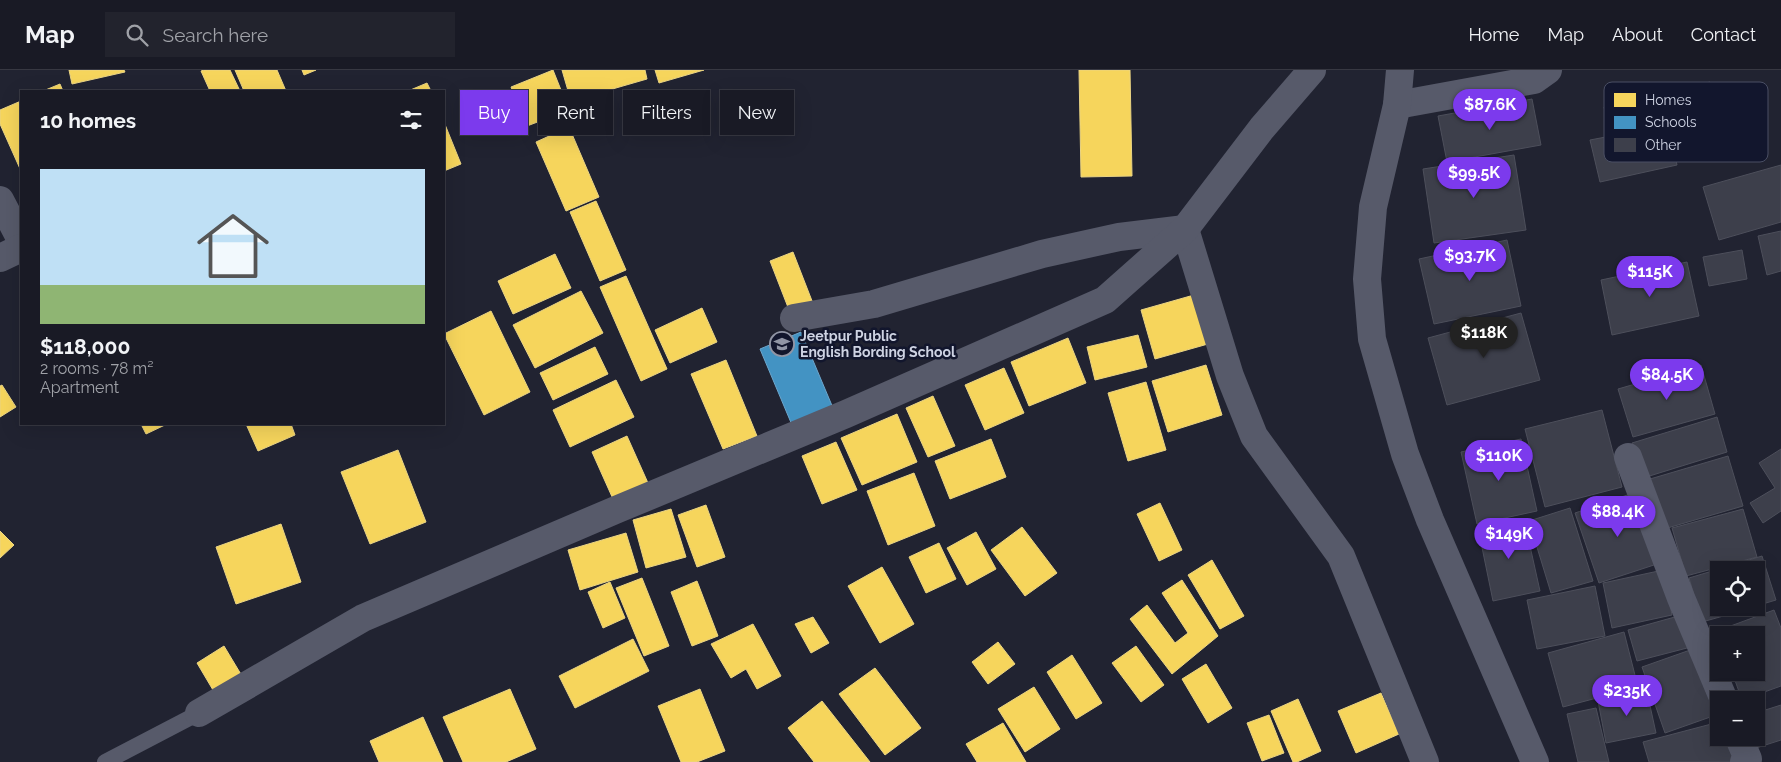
<!DOCTYPE html>
<meta charset="utf-8">
<style>
:root{--surface:#191a25;--page:#22232d;--text:#f1f3f6;--muted:#9fa1a7;--line:#373842;--accent:#7c3aed}
body{margin:0;font-family:Raleway,sans-serif;background:var(--page);color:var(--text);height:100vh;display:flex;flex-direction:column;font-size:19px;white-space:nowrap}
*{box-sizing:border-box;margin:0}
p{font-size:16px;color:var(--muted)}
.icon{flex:none;width:28px;height:28px;fill:none;stroke:currentColor;stroke-width:2;stroke-linecap:round;stroke-linejoin:round}
.map{position:relative;flex:1;overflow:hidden}
.sheet{position:absolute;left:20px;top:20px;width:425px;height:335px;display:flex;flex-direction:column;background:var(--surface);border-radius:0px;box-shadow:0 5px 20px #0002,0 0 0 1px var(--line)}
.sheet>*{flex:none}
.hud{position:absolute;left:460px;top:20px;width:475px;height:45px;display:flex;gap:10px}
.tools{position:absolute;left:1710px;top:491px;display:grid;gap:10px}
.tools a{display:grid;place-items:center;width:55px;height:55px;border-radius:0px;background:var(--surface);box-shadow:0 5px 20px #0002,0 0 0 1px var(--line);font-size:25px}
.price{position:absolute;translate:-50% -42px;padding:0 11px;border-radius:18px;background:var(--accent);color:#fff;font-size:16px;line-height:32px;filter:drop-shadow(0 1px 2px #0008)}
.price::after{content:'';position:absolute;left:50%;top:30px;width:15px;height:11px;margin-left:-8px;background:inherit;clip-path:polygon(0 0,100% 0,50% 100%)}
.price.selected{background:#222;color:#fff}
ul{padding:0;list-style:none}
li{display:grid;align-content:center;gap:10px;height:265px;padding:0 20px}
li span{display:grid;place-items:center;height:155px;border-radius:0px;color:#555}
li>.icon{margin-inline-start:auto}
span .icon{width:90px;height:90px;fill:#fffc;stroke-width:1}
li b{font-size:21px}
h2{display:flex;justify-content:space-between;align-items:center;height:60px;padding:0 20px;font-size:21px}
.pill{padding:0 18px;border-radius:0px;background:var(--surface);box-shadow:0 5px 20px #0002,0 0 0 1px var(--line);font-size:18px;line-height:45px}
.pill.selected{background:var(--accent);color:#fff}
header{display:flex;align-items:center;gap:30px;box-sizing:border-box;height:70px;padding:0 25px;background:var(--surface);border-bottom:1px solid var(--line)}
header strong{font-size:24px}
nav{display:flex;gap:28px;margin-inline-start:auto;font-size:18px}
.search{width:350px;height:45px;background:var(--page);display:flex;align-items:center;gap:12px;box-sizing:border-box;padding:0 18px;border-radius:0px;color:var(--muted);font-size:19px}
.map>svg:first-child{display:block}
.homes{fill:#f6d55c;stroke:#ead484}
.schools{fill:#4393c3;stroke:#6da6cd}
.building{fill:#3d3f4b;stroke:#4d4f5b}
.lines{fill:none;stroke-linecap:round;stroke-linejoin:round}
.service{stroke:#575a6a;stroke-width:16}
.minor{stroke:#575a6a;stroke-width:28}
.tertiary{stroke:#575a6a;stroke-width:28}
.labels{text-anchor:middle;stroke-width:5;stroke-linejoin:round;paint-order:stroke}
.poi-label{font-size:14px;font-weight:bold;fill:#ced3e3;stroke:#12162d;text-anchor:start}
.key{fill:#12162d;stroke:#4a4f64;stroke-width:1}
.key-label{font-size:14px;fill:#ced3e3}
</style>
<header>
<strong>Map</strong>
<div class="search"><svg class="icon" aria-label="search" viewBox="0 0 24 24"><circle cx="10" cy="10" r="6"/><path d="M15 15l6 6"/></svg>Search here</div>
<nav><a>Home</a><a>Map</a><a>About</a><a>Contact</a></nav>
</header>
<div class="map">
<svg width="1781" height="692" viewBox="0 0 1781 692">
<rect width="100%" height="100%" fill="#212331"/>
<g class="homes">
<polygon points="69,0 124,0 125,2 72,14"/>
<polygon points="204,0 230,0 240,21 210,21 201,1"/>
<polygon points="235,0 277,0 286,21 244,21"/>
<polygon points="302,0 316,0 304,5"/>
<polygon points="553,0 569,40 527,56 511,17"/>
<polygon points="562,0 645,0 647,9 571,31"/>
<polygon points="655,0 704,0 659,13"/>
<polygon points="1079,0 1130,0 1132,106 1081,107"/>
<polygon points="427,13 431,21 408,21"/>
<polygon points="60,14 63,21 43,21"/>
<polygon points="21,31 21,101 0,54 0,40"/>
<polygon points="444,52 461,94 444,101"/>
<polygon points="569,57 599,127 566,141 536,72"/>
<polygon points="596,131 626,200 600,211 570,142"/>
<polygon points="793,182 814,236 791,245 770,191"/>
<polygon points="555,184 571,218 513,244 498,211"/>
<polygon points="626,206 667,299 641,311 600,217"/>
<polygon points="581,221 603,263 535,298 513,255"/>
<polygon points="1201,223 1215,272 1155,289 1141,240"/>
<polygon points="702,238 717,272 670,293 655,260"/>
<polygon points="491,241 530,322 484,345 444,264"/>
<polygon points="1138,265 1147,297 1095,310 1087,277"/>
<polygon points="1068,268 1086,313 1029,336 1011,292"/>
<polygon points="595,277 608,304 553,330 540,303"/>
<polygon points="726,290 757,366 723,379 691,304"/>
<polygon points="1206,295 1222,345 1168,362 1152,311"/>
<polygon points="1004,298 1024,343 985,360 965,315"/>
<polygon points="616,310 634,347 570,377 553,340"/>
<polygon points="1146,312 1166,380 1128,391 1108,323"/>
<polygon points="2,315 16,337 0,347 0,316"/>
<polygon points="933,326 955,376 928,387 906,338"/>
<polygon points="897,344 917,392 862,415 841,368"/>
<polygon points="141,354 167,354 146,364"/>
<polygon points="246,354 291,354 295,365 258,381"/>
<polygon points="627,366 648,413 613,429 592,382"/>
<polygon points="991,369 1006,407 950,429 935,391"/>
<polygon points="836,372 857,420 822,434 802,386"/>
<polygon points="398,380 426,452 370,474 341,402"/>
<polygon points="914,403 935,456 888,475 867,421"/>
<polygon points="1160,433 1182,480 1159,491 1137,444"/>
<polygon points="706,435 725,487 697,497 678,445"/>
<polygon points="671,439 686,487 646,498 633,450"/>
<polygon points="281,454 301,512 236,534 216,477"/>
<polygon points="1022,457 1057,503 1025,526 991,480"/>
<polygon points="0,461 14,475 0,488"/>
<polygon points="976,462 996,499 967,515 947,478"/>
<polygon points="626,463 638,502 580,520 568,480"/>
<polygon points="939,473 956,509 926,523 909,487"/>
<polygon points="1212,490 1244,546 1220,559 1188,505"/>
<polygon points="882,497 914,554 880,573 848,516"/>
<polygon points="642,508 669,576 644,586 616,518"/>
<polygon points="1182,510 1218,566 1172,604 1130,549 1147,535 1175,573 1188,563 1162,523"/>
<polygon points="697,511 718,566 692,576 671,522"/>
<polygon points="610,512 625,548 603,558 588,522"/>
<polygon points="813,547 829,573 811,583 795,554"/>
<polygon points="753,554 781,606 757,619 746,599 731,608 711,574"/>
<polygon points="633,569 649,601 575,638 559,606"/>
<polygon points="998,572 1015,594 988,614 972,592"/>
<polygon points="224,576 254,626 226,642 197,593"/>
<polygon points="1136,576 1164,615 1141,632 1112,593"/>
<polygon points="1072,585 1102,633 1076,649 1047,602"/>
<polygon points="1206,594 1232,638 1208,653 1182,609"/>
<polygon points="875,598 921,658 885,685 839,624"/>
<polygon points="1034,617 1060,659 1025,682 998,639"/>
<polygon points="510,619 536,679 506,692 463,692 443,647"/>
<polygon points="700,619 725,681 697,692 681,692 658,636"/>
<polygon points="1381,623 1399,664 1356,683 1338,641"/>
<polygon points="1298,629 1321,681 1297,692 1293,692 1271,641"/>
<polygon points="822,631 870,692 814,692 788,658"/>
<polygon points="1269,645 1284,683 1262,691 1247,653"/>
<polygon points="423,647 443,692 379,692 370,671"/>
<polygon points="1003,653 1026,692 977,692 966,674"/>
</g>
<polygon class="schools" points="801,262 833,338 792,355 760,279"/>
<g class="building">
<polygon points="1710,12 1720,55 1671,67 1677,95 1600,112 1590,70 1611,66 1604,37"/>
<polygon points="1532,29 1541,75 1447,92 1438,46"/>
<polygon points="1514,85 1526,160 1434,173 1423,99"/>
<polygon points="1781,95 1781,152 1719,170 1703,117"/>
<polygon points="1781,161 1781,201 1767,205 1758,166"/>
<polygon points="1507,170 1521,236 1434,254 1419,189"/>
<polygon points="1742,180 1747,209 1709,216 1703,187"/>
<polygon points="1687,192 1699,246 1612,265 1601,210"/>
<polygon points="1521,243 1540,310 1447,335 1428,268"/>
<polygon points="1701,295 1715,344 1633,367 1618,319"/>
<polygon points="1602,340 1622,417 1545,437 1525,359"/>
<polygon points="1717,347 1727,382 1643,408 1632,373"/>
<polygon points="1521,369 1537,441 1477,454 1461,382"/>
<polygon points="1781,379 1781,441 1763,453 1750,433 1775,418 1759,393"/>
<polygon points="1728,386 1743,436 1664,459 1650,409"/>
<polygon points="1636,422 1660,493 1599,513 1575,443"/>
<polygon points="1570,438 1593,511 1551,523 1529,451"/>
<polygon points="1743,439 1757,487 1686,506 1672,458"/>
<polygon points="1524,449 1540,521 1493,531 1478,458"/>
<polygon points="1762,486 1776,530 1756,536 1756,500 1719,500 1719,538 1752,538 1702,552 1689,508"/>
<polygon points="1663,500 1672,545 1612,558 1603,513"/>
<polygon points="1595,516 1605,566 1537,579 1527,530"/>
<polygon points="1774,540 1781,558 1781,616 1742,630 1732,602 1756,602 1756,565 1719,565 1717,561"/>
<polygon points="1682,545 1691,577 1637,591 1628,560"/>
<polygon points="1624,562 1638,617 1563,637 1548,583"/>
<polygon points="1693,579 1716,645 1665,663 1642,597"/>
<polygon points="1647,622 1656,663 1606,673 1598,631"/>
<polygon points="1781,635 1781,670 1753,679 1749,668 1756,668 1756,643"/>
<polygon points="1596,638 1609,692 1578,692 1567,644"/>
<polygon points="1719,652 1719,668 1730,668 1737,692 1649,692 1643,672"/>
</g>
<g class="lines">
<polyline class="service" points="105,692 199,643"/>
<g class="minor">
<polyline points="1397,35 1534,10 1548,0"/>
<polyline points="0,130 21,170"/>
<polyline points="0,188 21,178"/>
<polyline points="794,248 874,234 1042,184 1119,167 1185,159 1230,306 1254,366 1341,486 1425,692"/>
<polyline points="1628,387 1681,528 1724,630"/>
<polyline points="199,643 363,548 618,439 846,344 1105,230 1185,159 1262,58 1312,0"/>
<polyline points="1739,668 1748,689 1744,692"/>
</g>
<polyline class="tertiary" points="1400,0 1397,35 1373,137 1367,209 1372,269 1405,384 1430,450 1535,692"/>
</g>
<defs>
<symbol id="school-ring" viewBox="-11 -11 22 22"><circle r="9.5" fill="#12162d" stroke="#9195a5" stroke-width="1.5"/><path d="M0-5L7-2L0 1L-7-2ZM-4 1L0 2.5L4 1V4Q0 6-4 4Z" fill="#9195a5"/></symbol>
</defs>
<g fill-rule="evenodd">
<use href="#school-ring" x="768" y="260" width="28" height="28"/>
</g>
<g class="labels">
<g class="poi-label">
<text x="800" y="271">Jeetpur Public<tspan x="800" dy="16">English Bording School</tspan></text>
</g>
</g>
<rect x="1604" y="12" width="164" height="80" rx="8" class="key"/>
<rect x="1614" y="23" width="22" height="14" fill="#f6d55c"/>
<rect x="1614" y="46" width="22" height="13" fill="#4393c3"/>
<rect x="1614" y="68" width="22" height="14" fill="#3d3f4b"/>
<g class="key-label">
<text x="1645" y="35">Homes</text>
<text x="1645" y="57">Schools</text>
<text x="1645" y="80">Other</text>
</g>
</svg>
<div class="tools">
<a><svg class="icon" aria-label="locate" viewBox="0 0 24 24"><circle cx="12" cy="12" r="6"/><path d="M12 2v4M12 18v4M2 12h4M18 12h4"/></svg></a>
<a>+</a>
<a>−</a>
</div>
<b class="price" style="left:1490px;top:61px">$87.6K</b>
<b class="price" style="left:1474px;top:129px">$99.5K</b>
<b class="price" style="left:1470px;top:212px">$93.7K</b>
<b class="price" style="left:1650px;top:228px">$115K</b>
<b class="price selected" style="left:1484px;top:289px">$118K</b>
<b class="price" style="left:1667px;top:331px">$84.5K</b>
<b class="price" style="left:1499px;top:412px">$110K</b>
<b class="price" style="left:1618px;top:468px">$88.4K</b>
<b class="price" style="left:1509px;top:490px">$149K</b>
<b class="price" style="left:1627px;top:647px">$235K</b>
<div class="hud">
<a class="pill selected">Buy</a>
<a class="pill">Rent</a>
<a class="pill">Filters</a>
<a class="pill">New</a>
</div>
<section class="sheet">
<h2>10 homes<svg class="icon" aria-label="filters" viewBox="0 0 24 24"><path d="M4 7h16M4 17h16"/><circle cx="9" cy="7" r="2"/><circle cx="15" cy="17" r="2"/></svg></h2>
<ul>
<li><span style="background:linear-gradient(#bfe0f5 75%,#8fb573 0)"><svg class="icon" aria-label="home" viewBox="0 0 24 24"><path d="M3 11l9-7 9 7M6 9v11h12V9"/></svg></span><div><b>$118,000</b><p>2 rooms · 78 m²</p><p>Apartment</p></div></li>
</ul>
</section>
</div>
